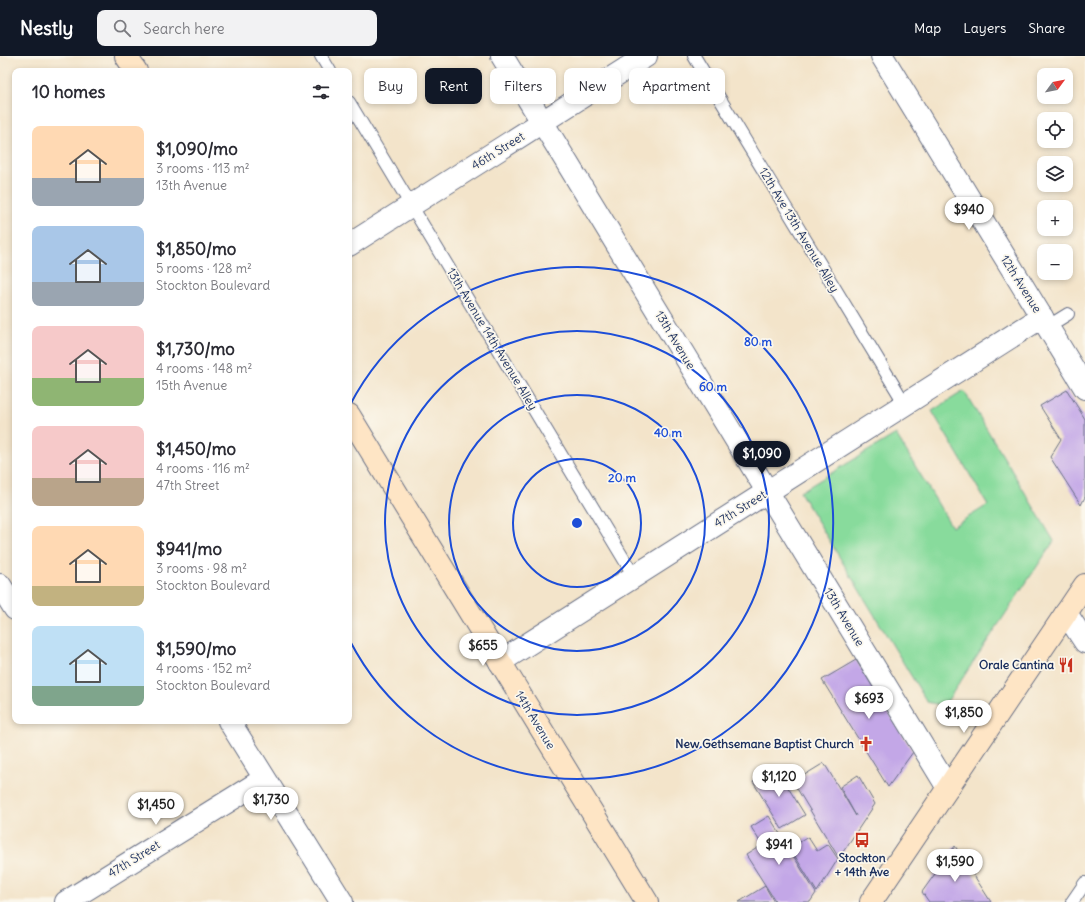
<!DOCTYPE html>
<meta charset="utf-8">
<style>
:root{--surface:#fff;--page:#f2f2f3;--text:#2b2b33;--muted:#7c7c81;--accent:#111827}
body{margin:0;font-family:Delius,sans-serif;background:var(--page);color:var(--text);height:100vh;display:flex;flex-direction:column;font-size:15px;white-space:nowrap}
*{box-sizing:border-box;margin:0}
p{font-size:13px;color:var(--muted)}
.icon{flex:none;width:22px;height:22px;fill:none;stroke:currentColor;stroke-width:2;stroke-linecap:round;stroke-linejoin:round}
.map{position:relative;flex:1;overflow:hidden}
.side{position:absolute;left:12px;top:12px;width:340px;height:656px;display:flex;flex-direction:column;background:var(--surface);border-radius:8px;box-shadow:0 2px 6px #0003}
.side>*{flex:none}
.hud{position:absolute;left:364px;top:12px;width:380px;height:36px;display:flex;gap:8px}
.needle{width:26px;rotate:58deg}
.fabs{position:absolute;left:1037px;top:12px;display:grid;gap:8px}
.fabs a{display:grid;place-items:center;width:36px;height:36px;border-radius:8px;background:var(--surface);box-shadow:0 2px 6px #0003;font-size:20px}
.price{position:absolute;translate:-50% -34px;padding:0 9px;border-radius:14px;background:#fff;color:#222;font-size:13px;line-height:26px;filter:drop-shadow(0 1px 2px #0008)}
.price::after{content:'';position:absolute;left:50%;top:24px;width:12px;height:9px;margin-left:-6px;background:inherit;clip-path:polygon(0 0,100% 0,50% 100%)}
.price.active{background:var(--accent);color:#fff}
ul{padding:0;list-style:none}
li{display:flex;align-items:center;gap:12px;height:100px;padding:0 20px}
li span{display:grid;place-items:center;flex:none;width:112px;height:80px;border-radius:8px;color:#555}
li>.icon{margin-inline-start:auto}
span .icon{width:48px;height:48px;fill:#fffc;stroke-width:1}
li b{font-size:17px}
h2{display:flex;justify-content:space-between;align-items:center;height:48px;padding:0 20px;font-size:17px}
.chip{padding:0 14px;border-radius:8px;background:var(--surface);box-shadow:0 2px 6px #0003;font-size:14px;line-height:36px}
.chip.active{background:var(--accent);color:#fff}
header{display:flex;align-items:center;gap:24px;box-sizing:border-box;height:56px;padding:0 20px;background:var(--accent);color:#fff}
header strong{font-size:19px}
nav{display:flex;gap:22px;margin-inline-start:auto;font-size:14px}
.search{width:280px;height:36px;background:var(--page);display:flex;align-items:center;gap:10px;box-sizing:border-box;padding:0 14px;border-radius:8px;color:var(--muted);font-size:15px}
.map>svg:first-child{display:block}
.green{fill:#88db9c;stroke:#52857d}
.building{fill:#c3a7e7}
.lines{fill:none;stroke-linecap:round;stroke-linejoin:round}
.lane-casing{stroke:#676e84;stroke-width:14}
.street-casing{stroke:#676e84;stroke-width:24}
.secondary-casing{stroke:#676e84;stroke-width:24}
.lane{stroke:#fff;stroke-width:12}
.street{stroke:#fff;stroke-width:22}
.secondary{stroke:#fee5c5;stroke-width:22}
.ring{fill:none;stroke:#1d4ed8;stroke-width:2}
.labels{text-anchor:middle;stroke-width:3.5;stroke-linejoin:round;paint-order:stroke}
.street-label{font-size:12px;fill:#1b2f5e;stroke:#fbf7ec}
.poi-label{font-size:12px;font-weight:bold;fill:#1b2f5e;stroke:#fbf7ec;text-anchor:end}
.centre{fill:#1d4ed8;stroke:#fbf7ec;stroke-width:2}
.ring-label{font-size:12px;text-anchor:middle;font-weight:bold;fill:#1d4ed8;stroke:#fbf7ec;stroke-width:3.5;stroke-linejoin:round;paint-order:stroke}
</style>
<header>
<strong>Nestly</strong>
<div class="search"><svg class="icon" aria-label="search" viewBox="0 0 24 24"><circle cx="10" cy="10" r="6"/><path d="M15 15l6 6"/></svg>Search here</div>
<nav><a>Map</a><a>Layers</a><a>Share</a></nav>
</header>
<div class="map">
<svg width="1085" height="846" viewBox="0 0 1085 846">
<rect width="100%" height="100%" fill="#fbf7ec"/>
<filter id="ink" filterUnits="userSpaceOnUse"><feTurbulence type="fractalNoise" baseFrequency=".025" numOctaves="2"/><feDisplacementMap in="SourceGraphic" scale="8" xChannelSelector="R" yChannelSelector="G"/><feConvolveMatrix kernelMatrix="1 2 1 2 8 2 1 2 1" color-interpolation-filters="sRGB"/></filter>
<filter id="wash" filterUnits="userSpaceOnUse"><feTurbulence type="fractalNoise" baseFrequency=".012" numOctaves="4" result="noise"/><feDisplacementMap in="SourceGraphic" scale="16" xChannelSelector="R" yChannelSelector="G"/><feGaussianBlur stdDeviation="0.9" result="paint"/><feColorMatrix in="noise" values="0 0 0 0 0 0 0 0 0 0 0 0 0 0 0 0 0 1.4 0 .05"/><feComposite in="paint" operator="in"/></filter>
<g filter="url(#wash)">
<rect width="100%" height="100%" fill="#f3e4ca"/>
<polygon class="green" points="964,335 1054,485 944,650 927,646 800,436 896,378 952,471 988,449 932,355"/>
<g id="blocks">
<g class="building">
<polygon points="1067,334 1085,363 1085,441 1081,449 1050,401 1061,383 1040,350"/>
<polygon points="856,604 913,696 888,731 822,624"/>
<polygon points="824,707 856,760 840,731 858,719 875,748 839,802 793,726"/>
<polygon points="776,712 805,759 782,773 753,726"/>
<polygon points="769,760 816,837 810,846 776,846 746,799 762,789 751,771"/>
<polygon points="808,781 817,795 828,788 838,803 817,836 790,792"/>
<polygon points="955,790 991,846 929,846 922,836"/>
<polygon points="765,830 774,846 739,846"/>
</g>
</g>
</g>
<g filter="url(#ink)">
<use href="#blocks" fill-opacity="0" stroke="#676e84" stroke-width="1"/>
<g class="lines">
<defs>
<g id="lane">
<polyline points="321,0 330,15"/>
<polyline points="694,0 905,348"/>
<polyline points="349,46 634,520"/>
<polyline points="1047,271 1068,258"/>
<polyline points="1072,846 1085,827"/>
</g>
<g id="street">
<polyline points="502,0 948,732"/>
<polyline points="882,0 1085,332"/>
<polyline points="349,189 646,0"/>
<polyline points="0,529 15,553"/>
<polyline points="1066,557 1085,586"/>
<polyline points="500,606 1042,261"/>
<polyline points="229,665 342,846"/>
<polyline points="66,846 264,723"/>
</g>
<g id="secondary">
<polyline points="126,0 136,15"/>
<polyline points="349,359 647,846"/>
<polyline points="871,846 1085,529"/>
</g>
</defs>
<use href="#lane" class="lane-casing"/>
<use href="#street" class="street-casing"/>
<use href="#secondary" class="secondary-casing"/>
<use href="#lane" class="lane"/>
<use href="#street" class="street"/>
<use href="#secondary" class="secondary"/>
</g>
</g>
<g class="ring">
<circle cx="577" cy="467" r="64"/>
<circle cx="577" cy="467" r="128"/>
<circle cx="577" cy="467" r="192"/>
<path d="M350 349A256 256 0 1 1 350 585"/>
</g>
<defs>
<symbol id="restaurant-bare" viewBox="-9 -9 18 18"><path d="M-5-6h1v4h1v-4h1v4h1v-4h1v5L-1.5 .5V6h-2V.5L-5-1ZM5-6V6H3V1.5H1.5Q1.5-4 5-6Z" fill="#c8321e" stroke="#fbf7ec" stroke-width="2.5" paint-order="stroke"/></symbol>
<symbol id="church-bare" viewBox="-9 -9 18 18"><path d="M-1.2-6h2.4v3.5h3.3v2.4h-3.3V6h-2.4V-.1h-3.3v-2.4h3.3Z" fill="#c8321e" stroke="#fbf7ec" stroke-width="2.5" paint-order="stroke"/></symbol>
<symbol id="bus-bare" viewBox="-9 -9 18 18"><path d="M-5-6H5V4H4V6H2V4H-2V6H-4V4H-5ZM-3.5-4V0h7V-4ZM-3.5 1.2v1.5H-2V1.2ZM2 1.2v1.5H3.5V1.2Z" fill="#c8321e" stroke="#fbf7ec" stroke-width="2.5" paint-order="stroke"/></symbol>
</defs>
<g fill-rule="evenodd">
<use href="#restaurant-bare" x="1055" y="598" width="22" height="22"/>
<use href="#church-bare" x="855" y="677" width="22" height="22"/>
<use href="#bus-bare" x="851" y="773" width="22" height="22"/>
</g>
<g class="labels">
<g class="street-label">
<text transform="translate(498 95) rotate(-32)" y="4">46th Street</text>
<text transform="translate(799 174) rotate(59)" y="4">12th Ave 13th Avenue Alley</text>
<text transform="translate(1021 228) rotate(58)" y="4">12th Avenue</text>
<text transform="translate(492 283) rotate(59)" y="4">13th Avenue 14th Avenue Alley</text>
<text transform="translate(675 284) rotate(59)" y="4">13th Avenue</text>
<text transform="translate(740 453) rotate(-32)" y="4">47th Street</text>
<text transform="translate(844 561) rotate(59)" y="4">13th Avenue</text>
<text transform="translate(535 664) rotate(59)" y="4">14th Avenue</text>
<text transform="translate(134 803) rotate(-32)" y="4">47th Street</text>
</g>
<g class="poi-label">
<text x="1054" y="613">Orale Cantina</text>
<text x="854" y="692">New Gethsemane Baptist Church</text>
<text x="862" y="806" text-anchor="middle">Stockton<tspan x="862" dy="14">+ 14th Ave</tspan></text>
</g>
</g>
<circle cx="577" cy="467" r="6" class="centre"/>
<g class="ring-label">
<text x="758" y="290">80 m</text>
<text x="713" y="335">60 m</text>
<text x="668" y="381">40 m</text>
<text x="622" y="426">20 m</text>
</g>
</svg>
<div class="fabs">
<a><svg class="needle" viewBox="-14 -14 28 28"><path d="M0-13l5 13h-10z" fill="#e53935"/><path d="M0 13l5-13h-10z" fill="#7c7c81"/></svg></a>
<a><svg class="icon" aria-label="locate" viewBox="0 0 24 24"><circle cx="12" cy="12" r="6"/><path d="M12 2v4M12 18v4M2 12h4M18 12h4"/></svg></a>
<a><svg class="icon" aria-label="layers" viewBox="0 0 24 24"><path d="M12 4l9 5-9 5-9-5zM3 14l9 5 9-5"/></svg></a>
<a>+</a>
<a>−</a>
</div>
<b class="price" style="left:969px;top:175px">$940</b>
<b class="price active" style="left:762px;top:419px">$1,090</b>
<b class="price" style="left:483px;top:611px">$655</b>
<b class="price" style="left:869px;top:664px">$693</b>
<b class="price" style="left:964px;top:678px">$1,850</b>
<b class="price" style="left:779px;top:742px">$1,120</b>
<b class="price" style="left:271px;top:765px">$1,730</b>
<b class="price" style="left:156px;top:770px">$1,450</b>
<b class="price" style="left:779px;top:810px">$941</b>
<b class="price" style="left:955px;top:827px">$1,590</b>
<div class="hud">
<a class="chip">Buy</a>
<a class="chip active">Rent</a>
<a class="chip">Filters</a>
<a class="chip">New</a>
<a class="chip">Apartment</a>
</div>
<section class="side">
<h2>10 homes<svg class="icon" aria-label="filters" viewBox="0 0 24 24"><path d="M4 7h16M4 17h16"/><circle cx="9" cy="7" r="2"/><circle cx="15" cy="17" r="2"/></svg></h2>
<ul>
<li><span style="background:linear-gradient(#ffd9b3 65%,#9aa5b1 0)"><svg class="icon" aria-label="home" viewBox="0 0 24 24"><path d="M3 11l9-7 9 7M6 9v11h12V9"/></svg></span><div><b>$1,090/mo</b><p>3 rooms · 113 m²</p><p>13th Avenue</p></div></li>
<li><span style="background:linear-gradient(#a9c7e8 70%,#9aa5b1 0)"><svg class="icon" aria-label="home" viewBox="0 0 24 24"><path d="M3 11l9-7 9 7M6 9v11h12V9"/></svg></span><div><b>$1,850/mo</b><p>5 rooms · 128 m²</p><p>Stockton Boulevard</p></div></li>
<li><span style="background:linear-gradient(#f6c9c9 65%,#8fb573 0)"><svg class="icon" aria-label="home" viewBox="0 0 24 24"><path d="M3 11l9-7 9 7M6 9v11h12V9"/></svg></span><div><b>$1,730/mo</b><p>4 rooms · 148 m²</p><p>15th Avenue</p></div></li>
<li><span style="background:linear-gradient(#f6c9c9 65%,#b9a48a 0)"><svg class="icon" aria-label="home" viewBox="0 0 24 24"><path d="M3 11l9-7 9 7M6 9v11h12V9"/></svg></span><div><b>$1,450/mo</b><p>4 rooms · 116 m²</p><p>47th Street</p></div></li>
<li><span style="background:linear-gradient(#ffd9b3 75%,#c2b280 0)"><svg class="icon" aria-label="home" viewBox="0 0 24 24"><path d="M3 11l9-7 9 7M6 9v11h12V9"/></svg></span><div><b>$941/mo</b><p>3 rooms · 98 m²</p><p>Stockton Boulevard</p></div></li>
<li><span style="background:linear-gradient(#bfe0f5 75%,#7fa58c 0)"><svg class="icon" aria-label="home" viewBox="0 0 24 24"><path d="M3 11l9-7 9 7M6 9v11h12V9"/></svg></span><div><b>$1,590/mo</b><p>4 rooms · 152 m²</p><p>Stockton Boulevard</p></div></li>
</ul>
</section>
</div>
